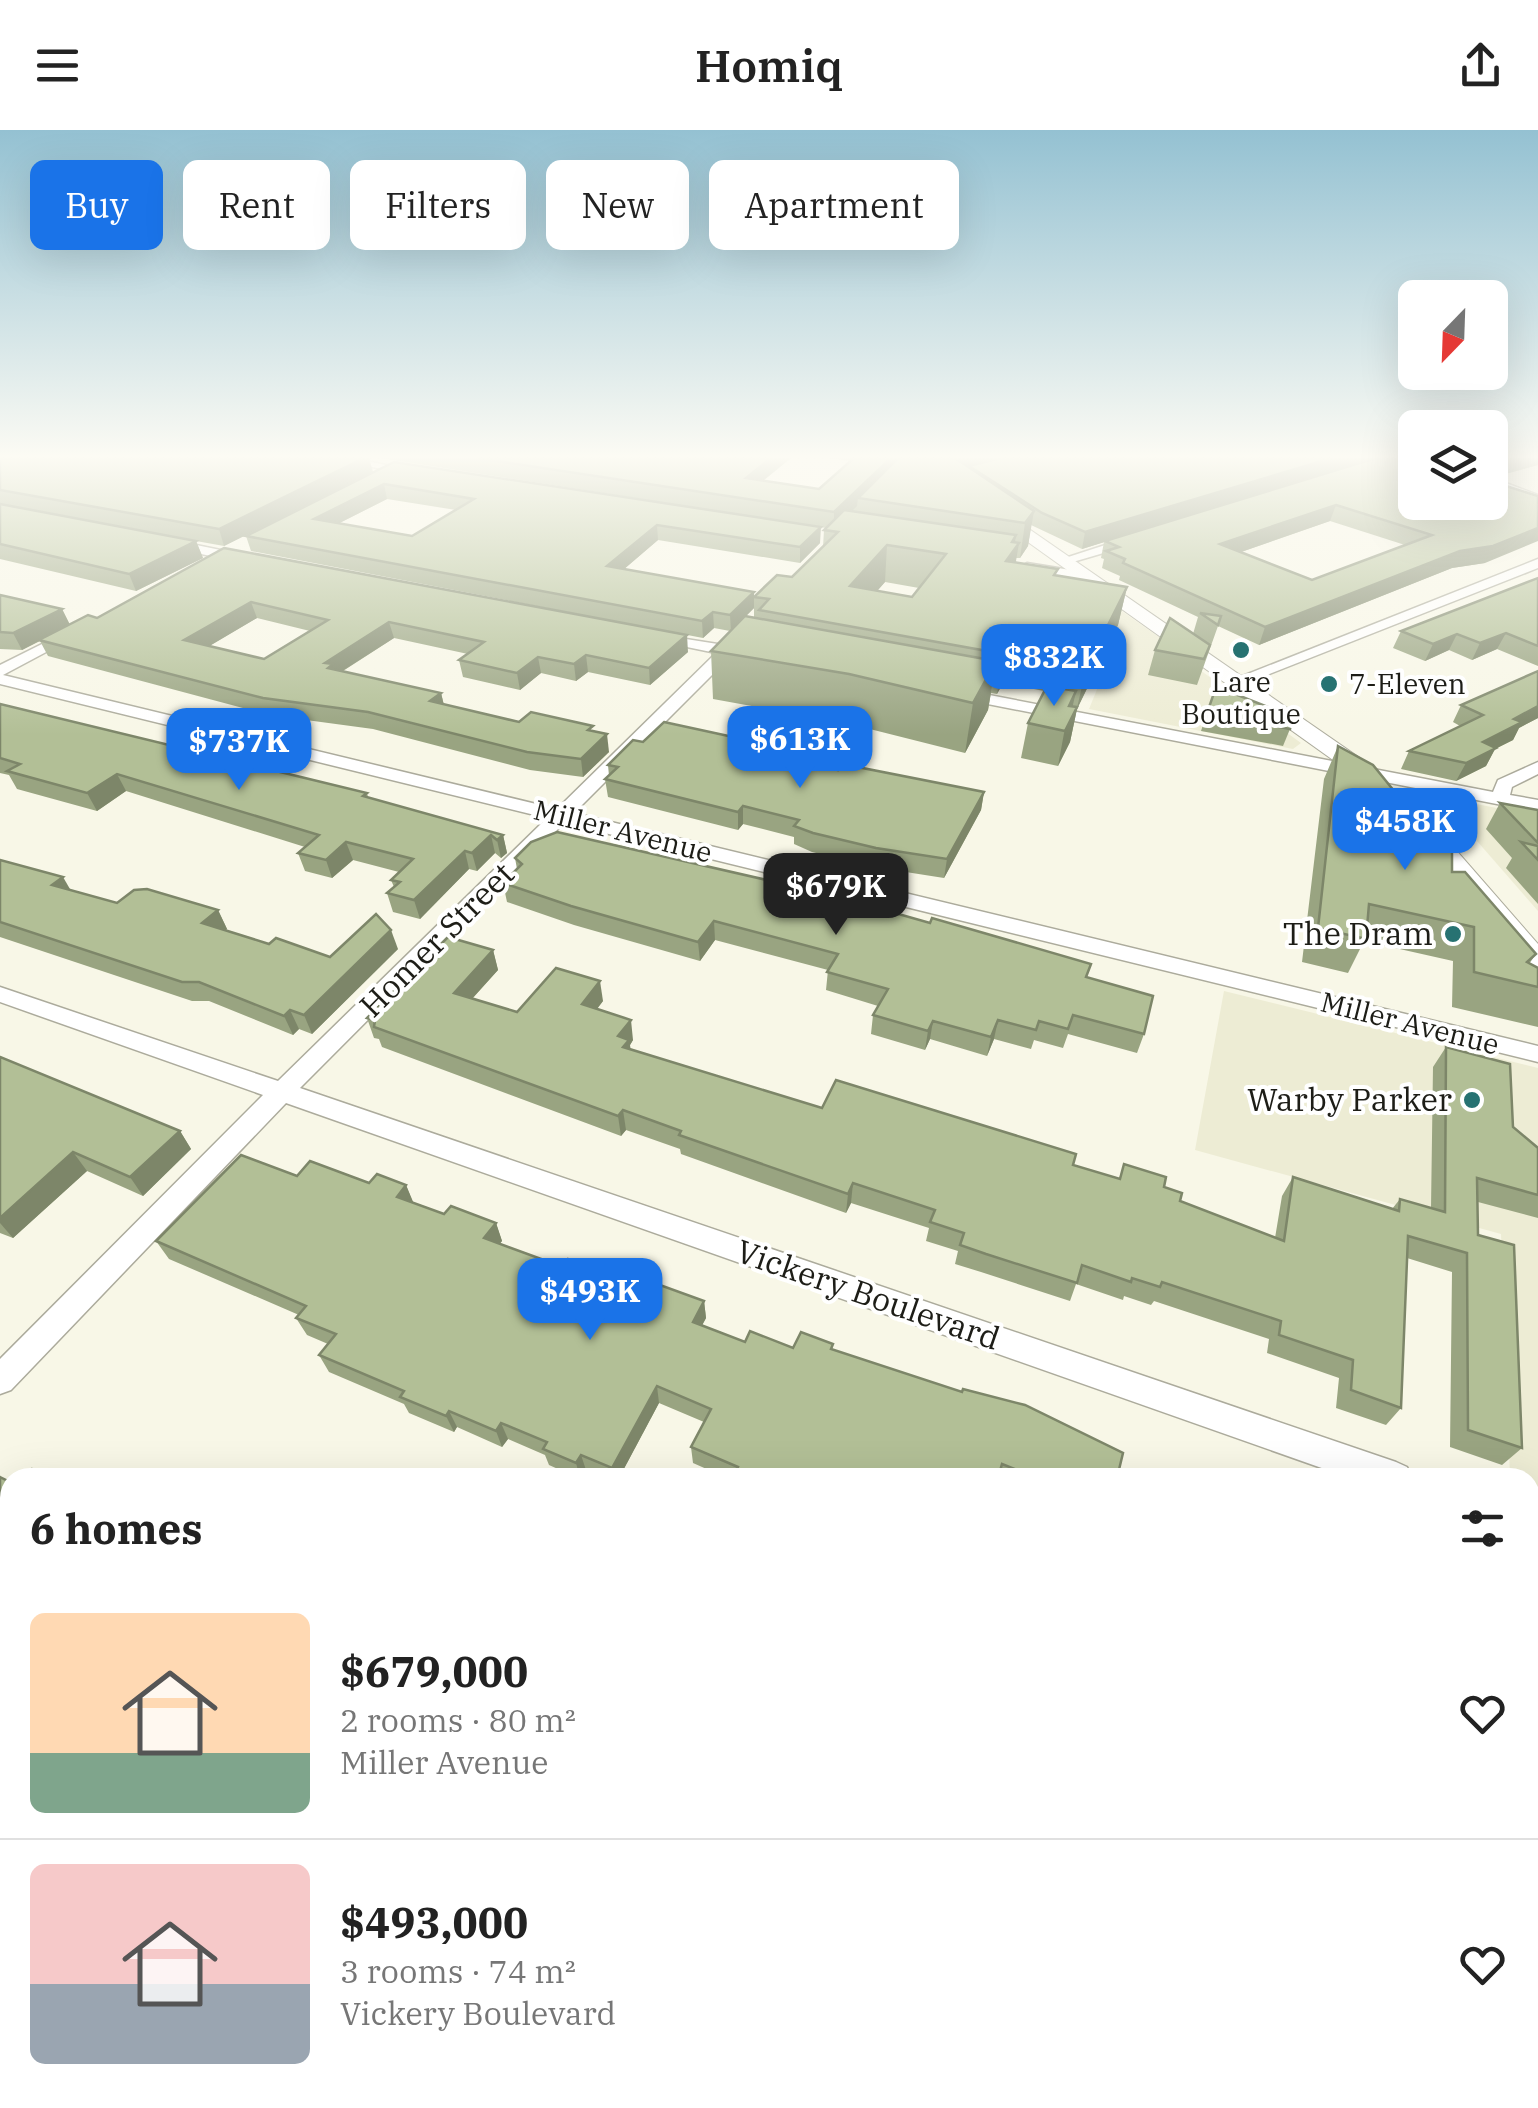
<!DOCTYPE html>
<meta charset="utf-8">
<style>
:root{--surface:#fff;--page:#f6f6f6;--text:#222;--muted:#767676;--line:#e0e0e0;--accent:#1a73e8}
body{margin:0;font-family:"IBM Plex Serif",serif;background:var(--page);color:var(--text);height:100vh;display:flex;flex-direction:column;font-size:38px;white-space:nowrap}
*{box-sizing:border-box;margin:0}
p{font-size:32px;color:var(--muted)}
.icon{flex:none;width:55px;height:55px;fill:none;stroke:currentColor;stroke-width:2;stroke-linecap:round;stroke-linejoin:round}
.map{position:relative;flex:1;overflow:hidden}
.sheet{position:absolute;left:0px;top:1338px;width:1540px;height:642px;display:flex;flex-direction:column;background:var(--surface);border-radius:30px 30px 0 0;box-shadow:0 10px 40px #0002}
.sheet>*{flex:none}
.banner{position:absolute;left:30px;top:30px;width:1000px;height:90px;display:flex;gap:20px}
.needle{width:65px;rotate:203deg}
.controls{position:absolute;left:1398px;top:150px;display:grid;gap:20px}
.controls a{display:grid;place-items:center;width:110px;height:110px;border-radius:15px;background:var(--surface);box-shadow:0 10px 40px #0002;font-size:50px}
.price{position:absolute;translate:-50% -85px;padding:0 22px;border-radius:20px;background:var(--accent);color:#fff;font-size:32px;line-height:65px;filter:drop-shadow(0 2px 5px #0008)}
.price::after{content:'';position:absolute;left:50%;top:60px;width:30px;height:22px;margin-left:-15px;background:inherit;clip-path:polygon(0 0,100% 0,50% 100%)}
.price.on{background:#222;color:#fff}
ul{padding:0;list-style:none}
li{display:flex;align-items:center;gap:30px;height:250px;padding:0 30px}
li+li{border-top:2px solid var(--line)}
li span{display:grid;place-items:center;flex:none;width:280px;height:200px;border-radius:15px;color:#555}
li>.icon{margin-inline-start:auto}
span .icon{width:120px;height:120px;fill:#fffc;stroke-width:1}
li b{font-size:42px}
h2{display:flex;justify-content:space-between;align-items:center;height:120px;padding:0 30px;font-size:42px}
.pill{padding:0 35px;border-radius:15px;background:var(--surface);box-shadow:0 10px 40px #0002;font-size:35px;line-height:90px}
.pill.on{background:var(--accent);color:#fff}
header{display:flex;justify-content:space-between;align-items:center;height:130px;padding:0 30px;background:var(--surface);font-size:45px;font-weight:600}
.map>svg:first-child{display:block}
.built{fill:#edecd4}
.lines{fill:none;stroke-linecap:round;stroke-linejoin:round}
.minor-casing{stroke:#acab9c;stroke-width:3}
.tertiary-casing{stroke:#acab9c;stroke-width:2}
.secondary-casing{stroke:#acab9c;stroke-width:3}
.minor{fill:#fff;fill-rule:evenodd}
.tertiary{fill:#fff;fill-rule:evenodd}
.secondary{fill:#f0e7d2;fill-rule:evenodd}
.wall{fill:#99a481;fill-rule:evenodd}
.shaded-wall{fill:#7d8669}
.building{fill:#b2bf96;stroke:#7d8669;stroke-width:2.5;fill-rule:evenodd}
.poi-dot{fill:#277272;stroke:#fff;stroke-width:4}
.labels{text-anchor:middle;stroke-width:8;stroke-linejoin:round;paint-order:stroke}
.far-poi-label{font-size:28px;fill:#1d1d17;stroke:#fff}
.far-street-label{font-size:28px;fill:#1d1d17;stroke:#fff}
.poi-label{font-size:32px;fill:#1d1d17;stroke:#fff;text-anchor:end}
.street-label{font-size:32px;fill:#1d1d17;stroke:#fff}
</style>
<header><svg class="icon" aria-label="menu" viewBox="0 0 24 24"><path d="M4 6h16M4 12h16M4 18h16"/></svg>Homiq<svg class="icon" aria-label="share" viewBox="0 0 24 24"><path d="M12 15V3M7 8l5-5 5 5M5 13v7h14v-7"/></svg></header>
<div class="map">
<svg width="1538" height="1978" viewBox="0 0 1538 1978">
<rect width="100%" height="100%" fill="#f8f7e7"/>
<g class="built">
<polygon points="1080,452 1179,521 1175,522 1301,613 1293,619 1089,579 1113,520 990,498"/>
<polygon points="1456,670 1538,686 1538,781 1443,672"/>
<polygon points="1224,861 1538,938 1538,1372 1530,1369 1530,1348 1510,1347 1501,1104 1195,1020"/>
</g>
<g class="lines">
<defs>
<g id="minor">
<polygon points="325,328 352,328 420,342 414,345"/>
<polygon points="1490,347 1538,365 1538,373 1490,354"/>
<polygon points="1136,405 1141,412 1066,434 1059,430"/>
<polygon points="167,409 245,425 252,429 245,433 162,416 162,410"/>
<polygon points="1538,429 1538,438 1244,554 1230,551"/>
<polygon points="1027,433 1089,443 1096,447 1089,451 1022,440 1020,437"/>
<polygon points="66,502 78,505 3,545 557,679 716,523 648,509 648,503 724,515 739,511 739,518 751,521 751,527 731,526 574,683 1538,916 1538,932 564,693 300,958 1396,1332 1407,1337 1412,1348 1350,1348 286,973 11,1260 0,1264 0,1229 263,965 0,872 0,857 278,951 547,688 0,554 0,535"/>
<polygon points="958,559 1493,662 1498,650 1538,632 1538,644 1512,657 1510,665 1538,670 1538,682 952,567 952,561"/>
<polygon points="1530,1390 1538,1393 1538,1438 1530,1435"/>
<polygon points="0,1622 10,1626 10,1666 0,1662"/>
<polygon points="526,1970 582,1970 585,1978 530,1978"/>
</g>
<g id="tertiary">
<polygon points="993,381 1003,381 1377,640 1377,650 1361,650 993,387"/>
<polygon points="1427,694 1435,696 1538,814 1538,838 1529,836 1419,706 1419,696"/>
</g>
<polygon id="secondary" points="1538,1943 1538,1978 1504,1978 1507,1970 1530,1970 1530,1946"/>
</defs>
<use href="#minor" class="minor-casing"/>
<use href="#tertiary" class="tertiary-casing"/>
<use href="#secondary" class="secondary-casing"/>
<use href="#minor" class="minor"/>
<use href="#tertiary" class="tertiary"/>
<use href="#secondary" class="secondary"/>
</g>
<g class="wall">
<polygon points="0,328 373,342 224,416 196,411 203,428 136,461 0,429"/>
<path d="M380,328H791L763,351L819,359L851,331L830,328H1415L1485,433L1452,438L1259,515L1218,496L1197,555L1148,545L1155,520L1193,504L1198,487L1119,450L1120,446L1102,438L1104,429L1101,428L1104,412L1082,419L1031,395L1028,416L1020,428H1016L1015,432L1057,445L1127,457L1118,495L1077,579L1070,612L1058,636L1021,628L1028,593L1044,561L1003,553L997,564L991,563L988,580L965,623L846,593L713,569L711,521L730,501L714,498L703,508L251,421L246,406L394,332L820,413L800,433L658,410L624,439L754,462V478L746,486L754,487V467L792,447L823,417L824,400L826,398ZM387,369L456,380L412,406L339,393ZM1330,391L1405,415L1312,450L1241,422ZM885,452L919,458L912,467L877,461Z"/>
<polygon points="1490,328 1538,328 1538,335 1498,346 1490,344"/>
<path d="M224,418L688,522L650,555L588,542L576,551L541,543L520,560L463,547L459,530L468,524L394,508L343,541L441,563L444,575L519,592L594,602L609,622L583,647L530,640L373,599L269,585L48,526L40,511L22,520L0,519V465L62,479L70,495L97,488ZM257,488L310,501L264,529L209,516Z"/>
<polygon points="1538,448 1538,536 1497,519 1472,530 1449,520 1425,531 1393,518 1401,501"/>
<polygon points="1538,541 1538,588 1519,598 1513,610 1495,619 1486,636 1456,651 1401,639 1409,621 1460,596 1453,592 1461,575"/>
<polygon points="0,574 367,663 368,667 503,705 507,723 501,728 495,723 477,741 469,739 420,789 393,782 387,763 394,757 391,750 399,742 353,730 332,748 305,741 298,723 305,717 126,661 97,681 17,659 9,645 0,643"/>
<polygon points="1207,583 1290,599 1283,616 1201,601"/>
<polygon points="747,610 747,619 838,640 984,662 981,680 944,748 874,737 812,722 794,714 794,707 743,694 738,700 608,667 605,649 609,646 608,635 643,612"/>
<polygon points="1338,616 1452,742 1536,824 1529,834 1538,838 1538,897 1452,877 1453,831 1364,811 1348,843 1302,832 1324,649"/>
<polygon points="1500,673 1538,680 1538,774 1506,738 1512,728 1486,699"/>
<polygon points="515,728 1087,847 1144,904 1137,923 1068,904 1063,918 1034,910 1031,919 994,909 987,926 930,909 925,920 871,904 873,885 878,876 826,860 828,840 715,810 700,831 574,795 507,772 503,753 517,739"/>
<polygon points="0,730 71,760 117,773 218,780 227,799 225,800 269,814 330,827 398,819 312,904 299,899 293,905 209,871 192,871 0,807"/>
<polygon points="493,820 498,840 472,869 517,882 603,871 597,879 633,910 630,915 630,919 822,978 1073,1035 1119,1049 1124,1034 1164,1057 1180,1071 1275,1108 1282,1066 1293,1047 1392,1079 1400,1069 1431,1078 1433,937 1446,917 1513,997 1538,1018 1538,1088 1478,1072 1478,1105 1522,1318 1502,1335 1450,1317 1452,1142 1407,1128 1401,1278 1386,1295 1336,1278 1339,1248 1267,1223 1269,1209 1154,1171 1151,1175 1124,1166 1123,1170 1076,1154 1070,1171 981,1142 955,1134 958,1121 926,1111 929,1098 851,1073 846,1083 681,1024 680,1019 626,1000 621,1006 382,917 379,909 374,908 367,888"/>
<polygon points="0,927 180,1001 191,1019 143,1066 87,1041 13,1108 0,1103"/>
<polygon points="297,1046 406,1055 413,1073 444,1084 496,1093 502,1111 499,1114 563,1137 598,1140 704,1171 706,1188 702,1195 745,1212 793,1218 832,1220 1117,1348 727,1348 693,1333 691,1317 704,1292 659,1273 619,1348 603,1348 586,1340 581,1348 578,1348 549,1335 545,1325 508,1309 502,1317 457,1297 454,1302 409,1283 404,1274 329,1242 319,1225 328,1214 307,1205 296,1188 299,1185 169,1129 156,1111"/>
<polygon points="1530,1632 1538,1635 1538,1644 1530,1647"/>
</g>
<g class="shaded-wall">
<polygon points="364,328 369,328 373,342 224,416 219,399"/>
<polygon points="771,328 791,328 746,364 746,348"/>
<polygon points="891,328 906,328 858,368 857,376 834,399 834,382"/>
<polygon points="956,328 1008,328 969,336 969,339 954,343"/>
<polygon points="1332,328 1377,328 1082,419 1085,402"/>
<polygon points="1513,328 1538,328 1538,335 1498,346 1506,331"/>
<polygon points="384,354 387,369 318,404 314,389"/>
<polygon points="1336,375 1330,391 1215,431 1220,414"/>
<polygon points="1034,381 1028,416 1020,428 1025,393"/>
<polygon points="657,395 658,410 609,452 607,436"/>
<polygon points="821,397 820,413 800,433 800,417"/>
<polygon points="1538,398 1538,411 1485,433 1452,438 1259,515 1265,497 1460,421"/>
<polygon points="1016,405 1014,419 1019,413 1013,449 1006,431 1012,412"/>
<polygon points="196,411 203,428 136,461 129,444"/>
<polygon points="887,415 885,452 848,494 850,456"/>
<polygon points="1127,457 1118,495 1077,579 1070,612 1058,636 1069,576 1076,561 1069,593 1077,578 1086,539"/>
<polygon points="754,462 754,478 731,501 730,485"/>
<polygon points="251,472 257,488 191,527 184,510"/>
<polygon points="62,479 70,495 22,520 13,503"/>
<polygon points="713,482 714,498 703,508 702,491"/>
<polygon points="389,492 394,508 336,545 325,533"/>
<polygon points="1506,503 1497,519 1472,530 1480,513"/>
<polygon points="1457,504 1449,520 1425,531 1433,514"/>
<polygon points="687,505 688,522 650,555 649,538"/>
<polygon points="1009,514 1003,553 997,564 1004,524"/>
<polygon points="586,525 588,542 576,551 574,534"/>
<polygon points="538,527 541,543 520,560 517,543"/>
<polygon points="996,531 988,580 965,623 973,573"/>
<polygon points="441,563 445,580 430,571"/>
<polygon points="1538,576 1538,588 1519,598 1513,610 1495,619 1486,636 1456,651 1466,633 1483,612 1514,589"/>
<polygon points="607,604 609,622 583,647 581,629"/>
<polygon points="117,644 126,661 97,681 87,663"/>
<polygon points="984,662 981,680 944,748 947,729"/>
<polygon points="743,676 743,694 738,700 738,682"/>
<polygon points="491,705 495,723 477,741 472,723"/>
<polygon points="503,705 507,723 501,728 497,710"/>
<polygon points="346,712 353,730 332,748 326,730"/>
<polygon points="465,721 469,739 420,789 414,770"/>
<polygon points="63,747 74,766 52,755"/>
<polygon points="218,780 227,799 211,812 202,793"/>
<polygon points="714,791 715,810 700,831 698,812"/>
<polygon points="391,800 398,819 312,904 304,885"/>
<polygon points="493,820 498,840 459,883 454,863"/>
<polygon points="600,851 603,871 585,894 582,874"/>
<polygon points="290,880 299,899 293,905 284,886"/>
<polygon points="631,890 633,910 630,915 632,929 618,906"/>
<polygon points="998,890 994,909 987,926 991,907"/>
<polygon points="933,891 930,909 925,920 928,901"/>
<polygon points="623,980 626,1000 621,1006 618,986"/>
<polygon points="180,1001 191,1019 143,1066 130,1047"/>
<polygon points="73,1022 87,1041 13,1108 0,1093 0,1088"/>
<polygon points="853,1053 851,1073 846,1083 848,1064"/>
<polygon points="406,1055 414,1074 397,1067"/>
<polygon points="496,1093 502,1111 490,1126 484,1108"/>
<polygon points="704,1171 706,1188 695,1209 693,1192"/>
<polygon points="657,1256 659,1273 619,1348 615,1348 612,1338"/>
<polygon points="449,1281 457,1297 454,1302 446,1286"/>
<polygon points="501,1293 508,1309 502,1317 496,1301"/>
<polygon points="581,1325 586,1340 580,1348 576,1333"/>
<polygon points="0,1898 10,1905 10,1921 0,1914"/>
<polygon points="127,1970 149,1970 147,1973 153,1978 130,1978 125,1974"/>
</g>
<g class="building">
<polygon points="0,328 364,328 219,399 0,360"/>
<polygon points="477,328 771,328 746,348 819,359 854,328 891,328 834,382"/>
<polygon points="898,328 955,328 1034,381 1025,393 858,368"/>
<polygon points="1000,328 1332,328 1085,402 1042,383 969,336"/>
<path d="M1376,328H1415V372H1490V351L1538,366V398L1493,416L1460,421L1265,497L1123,433L1125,429L1106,421L1119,417L1105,411ZM1336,375L1432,405L1312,450L1220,414Z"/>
<polygon points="1490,328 1513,328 1506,331 1495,328 1493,334 1490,335"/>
<path d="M394,332L821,397L800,417L657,395L607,436L754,462L730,485L713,482L702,491L246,406ZM384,354L474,369L412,406L314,389Z"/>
<polygon points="0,374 196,411 129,444 0,414"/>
<path d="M844,380L1016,405L1012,412L1019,413L1006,431L1058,439L1054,445L1127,457L1086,539L1056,533L1062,523L1009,514L1004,524L759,480L769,469L754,467L777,445L792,447L838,402L824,400ZM887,415L946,424L912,467L850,456Z"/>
<path d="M224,418L687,505L649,538L586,525L574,534L538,527L517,543L459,530L484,512L389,492L325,533L333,534L328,538L441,563L430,571L519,592L531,582L593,596L588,600L607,604L581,629L527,622L368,582L263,568L39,510L88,485L97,488ZM251,472L328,490L264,529L184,510Z"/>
<polygon points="1538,448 1538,516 1506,503 1480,513 1457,504 1433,514 1401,501"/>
<polygon points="0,465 62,479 13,503 0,502"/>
<polygon points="1200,483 1221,486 1218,495"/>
<polygon points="745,486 996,531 973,573 849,544 711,521"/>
<polygon points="1170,488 1210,515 1204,529 1155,520"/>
<polygon points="1538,541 1538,576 1514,589 1522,592 1483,612 1496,618 1466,633 1409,621 1483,585 1461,575"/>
<polygon points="1047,556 1076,561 1069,576 1077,577 1065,601 1028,593"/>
<polygon points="1215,560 1230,562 1293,587 1290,599 1207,583"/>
<polygon points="0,574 367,663 363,666 503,705 497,710 491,705 472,723 465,721 414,770 387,763 400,752 391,750 413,729 346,712 326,730 298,723 319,705 117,644 87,663 7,641 20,634 0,628"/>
<polygon points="664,592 747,610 740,617 838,640 842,634 984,662 947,729 876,718 813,703 794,696 799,690 743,676 738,682 605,649 618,637 608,635 633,610 643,612"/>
<polygon points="1338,616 1373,635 1412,683 1422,685 1452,716 1452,742 1465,742 1536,824 1527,832 1538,838 1538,857 1474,842 1474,797 1369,774 1366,809 1318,798"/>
<polygon points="1500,673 1538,680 1538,713"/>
<polygon points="557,702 828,764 930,793 932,788 1091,834 1086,847 1153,866 1144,904 1073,885 1068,899 1039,891 1036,900 998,890 991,907 933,891 928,901 873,885 888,859 827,842 838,824 714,791 698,812 571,776 503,753 522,734 515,728 531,712"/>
<polygon points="1521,712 1538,716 1538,730"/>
<polygon points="0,730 63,747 52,755 117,773 134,760 147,759 218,780 202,793 269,814 276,808 330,827 376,784 391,800 304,885 290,880 284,886 199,852 182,852 0,792"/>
<polygon points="448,807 493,820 454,863 517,882 556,838 600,851 582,874 631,890 618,906 629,910 623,917 822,978 836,950 1076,1024 1073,1035 1120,1049 1124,1034 1166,1047 1164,1057 1182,1063 1180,1071 1284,1111 1293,1047 1399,1081 1400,1069 1445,1082 1446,917 1510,934 1513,997 1538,1018 1538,1065 1477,1048 1478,1105 1514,1115 1522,1318 1468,1300 1467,1123 1408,1106 1401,1278 1351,1260 1353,1230 1279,1205 1281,1191 1162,1152 1160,1157 1132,1148 1131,1152 1082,1135 1077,1153 986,1124 960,1115 964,1103 930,1092 935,1080 853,1053 848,1064 679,1005 681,1001 623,980 618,986 374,897 375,890 367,888"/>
<polygon points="0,927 180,1001 130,1047 73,1022 0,1088"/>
<polygon points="241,1025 297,1046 310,1031 369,1053 377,1044 406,1055 397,1067 444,1084 451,1076 496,1093 484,1108 563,1137 568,1129 598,1140 602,1134 704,1171 693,1192 745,1212 750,1201 793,1218 801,1202 833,1214 831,1219 962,1262 963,1259 1025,1275 1123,1323 1117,1348 1038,1348 1002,1334 998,1348 989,1348 976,1343 975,1348 733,1348 738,1337 691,1317 711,1279 657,1256 612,1338 581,1325 576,1333 543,1319 547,1312 501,1293 496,1301 449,1281 446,1286 400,1267 404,1261 319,1225 336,1204 296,1188 306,1176 156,1111"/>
<polygon points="32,1339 48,1348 24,1348"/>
<polygon points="0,1347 10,1352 10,1465 0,1459"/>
<polygon points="1530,1485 1536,1488 1538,1552 1538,1635 1530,1632"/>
<polygon points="0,1914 10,1921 10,1970 127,1970 125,1974 130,1978 0,1978"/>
<polygon points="901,1970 1236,1970 1252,1978 916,1978"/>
</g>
<linearGradient id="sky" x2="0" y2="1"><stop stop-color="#94c1d2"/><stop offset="0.54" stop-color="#fcfbf4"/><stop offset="1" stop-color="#fcfbf4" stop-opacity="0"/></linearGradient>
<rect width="1538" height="605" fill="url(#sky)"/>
<g class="poi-dot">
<circle cx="1241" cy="520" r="10"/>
<circle cx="1329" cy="554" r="10"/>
<circle cx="1453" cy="804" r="10"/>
<circle cx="1472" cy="970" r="10"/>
</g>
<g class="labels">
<g class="far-poi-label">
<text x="1241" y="562">Lare<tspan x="1241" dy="32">Boutique</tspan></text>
<text x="1349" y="564" text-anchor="start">7-Eleven</text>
</g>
<g class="far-street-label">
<text transform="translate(623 701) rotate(14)" y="10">Miller Avenue</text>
<text transform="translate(1410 893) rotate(14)" y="10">Miller Avenue</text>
</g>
<g class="poi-label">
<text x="1433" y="815">The Dram</text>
<text x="1452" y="981">Warby Parker</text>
</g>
<g class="street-label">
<text transform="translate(437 810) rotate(-45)" y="11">Homer Street</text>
<text transform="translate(868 1165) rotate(19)" y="11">Vickery Boulevard</text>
</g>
</g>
</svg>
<div class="controls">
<a><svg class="needle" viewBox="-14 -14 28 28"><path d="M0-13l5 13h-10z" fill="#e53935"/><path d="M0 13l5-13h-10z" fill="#767676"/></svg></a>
<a><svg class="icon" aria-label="layers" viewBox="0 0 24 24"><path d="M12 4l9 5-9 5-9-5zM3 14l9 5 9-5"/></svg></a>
</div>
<b class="price" style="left:1054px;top:579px">$832K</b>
<b class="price" style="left:800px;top:661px">$613K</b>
<b class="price" style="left:239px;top:663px">$737K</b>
<b class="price" style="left:1405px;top:743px">$458K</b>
<b class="price on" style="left:836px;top:808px">$679K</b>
<b class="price" style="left:590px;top:1213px">$493K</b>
<div class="banner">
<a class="pill on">Buy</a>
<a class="pill">Rent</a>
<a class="pill">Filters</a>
<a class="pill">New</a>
<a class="pill">Apartment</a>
</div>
<section class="sheet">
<h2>6 homes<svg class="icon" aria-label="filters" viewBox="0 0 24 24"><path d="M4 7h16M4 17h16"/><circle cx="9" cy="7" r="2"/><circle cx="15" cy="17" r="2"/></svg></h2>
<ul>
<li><span style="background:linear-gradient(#ffd9b3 70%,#7fa58c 0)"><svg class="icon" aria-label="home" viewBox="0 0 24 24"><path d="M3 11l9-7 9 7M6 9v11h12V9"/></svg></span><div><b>$679,000</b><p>2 rooms · 80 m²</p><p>Miller Avenue</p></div><svg class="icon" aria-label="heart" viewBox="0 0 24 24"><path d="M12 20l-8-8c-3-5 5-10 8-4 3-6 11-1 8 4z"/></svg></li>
<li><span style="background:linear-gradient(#f6c9c9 60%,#9aa5b1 0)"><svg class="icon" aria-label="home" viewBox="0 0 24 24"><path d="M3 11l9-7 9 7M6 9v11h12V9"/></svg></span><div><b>$493,000</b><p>3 rooms · 74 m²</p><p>Vickery Boulevard</p></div><svg class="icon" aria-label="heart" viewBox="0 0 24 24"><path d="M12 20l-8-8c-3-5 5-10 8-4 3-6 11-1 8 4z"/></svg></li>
</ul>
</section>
</div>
